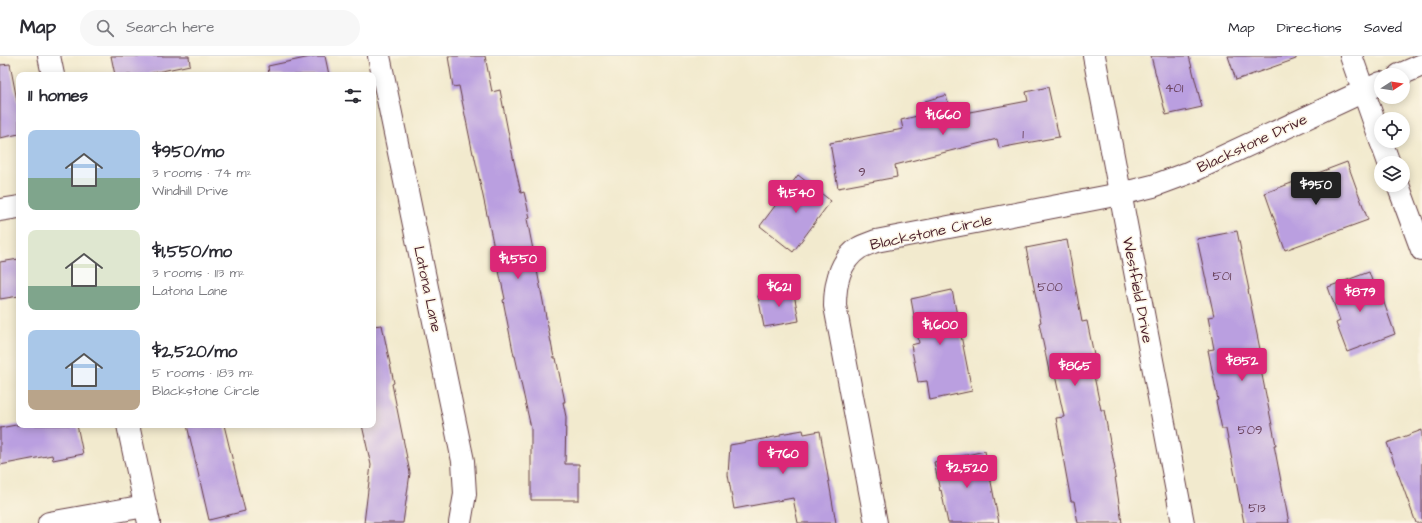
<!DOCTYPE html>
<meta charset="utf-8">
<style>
:root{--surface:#fff;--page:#f7f7f7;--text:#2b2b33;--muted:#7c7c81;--line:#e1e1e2;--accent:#db2777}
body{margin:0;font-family:"Architects Daughter",sans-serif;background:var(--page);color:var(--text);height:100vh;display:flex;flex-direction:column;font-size:15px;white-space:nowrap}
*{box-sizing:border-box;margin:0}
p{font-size:13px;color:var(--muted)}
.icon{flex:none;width:22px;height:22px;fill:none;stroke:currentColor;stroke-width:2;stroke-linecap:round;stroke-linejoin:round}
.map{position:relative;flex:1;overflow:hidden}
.drawer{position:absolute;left:16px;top:16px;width:360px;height:356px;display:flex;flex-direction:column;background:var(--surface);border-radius:8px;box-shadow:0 2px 10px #0003}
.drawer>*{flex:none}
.needle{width:26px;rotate:78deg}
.tools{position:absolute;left:1374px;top:12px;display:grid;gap:8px}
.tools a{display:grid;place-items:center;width:36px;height:36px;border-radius:50%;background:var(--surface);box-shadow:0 2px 10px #0003;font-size:20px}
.price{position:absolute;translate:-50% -34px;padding:0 9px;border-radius:4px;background:var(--accent);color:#fff;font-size:13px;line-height:26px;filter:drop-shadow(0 1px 2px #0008)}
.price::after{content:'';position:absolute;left:50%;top:24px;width:12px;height:9px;margin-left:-6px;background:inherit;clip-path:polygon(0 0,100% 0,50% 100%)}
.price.selected{background:#222;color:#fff}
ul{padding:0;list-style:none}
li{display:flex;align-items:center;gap:12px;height:100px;padding:0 12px}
li span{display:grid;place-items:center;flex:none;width:112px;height:80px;border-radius:8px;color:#555}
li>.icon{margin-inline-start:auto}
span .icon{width:48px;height:48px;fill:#fffc;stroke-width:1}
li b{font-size:17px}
h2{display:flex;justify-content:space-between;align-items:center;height:48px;padding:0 12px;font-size:17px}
header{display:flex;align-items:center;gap:24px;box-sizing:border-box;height:56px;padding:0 20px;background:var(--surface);border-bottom:1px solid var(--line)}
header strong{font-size:19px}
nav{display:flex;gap:22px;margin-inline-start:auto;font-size:14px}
.search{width:280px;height:36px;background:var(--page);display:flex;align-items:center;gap:10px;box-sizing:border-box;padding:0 14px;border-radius:22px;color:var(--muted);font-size:15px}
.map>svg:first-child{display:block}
.building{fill:#ba9fe0}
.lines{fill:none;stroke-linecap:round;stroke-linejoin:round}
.minor-casing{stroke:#633d43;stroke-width:24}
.minor{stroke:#fff;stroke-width:22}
.labels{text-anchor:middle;stroke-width:3;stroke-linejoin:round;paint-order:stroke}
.number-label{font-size:13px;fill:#663f58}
.street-label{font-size:15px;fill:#4a1f2b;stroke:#fcf5e5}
</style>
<header>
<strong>Map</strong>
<div class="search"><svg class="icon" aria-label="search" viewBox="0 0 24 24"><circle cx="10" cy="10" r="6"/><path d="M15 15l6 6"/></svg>Search here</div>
<nav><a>Map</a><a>Directions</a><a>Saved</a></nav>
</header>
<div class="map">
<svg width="1422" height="467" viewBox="0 0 1422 467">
<rect width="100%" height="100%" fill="#fcf5e5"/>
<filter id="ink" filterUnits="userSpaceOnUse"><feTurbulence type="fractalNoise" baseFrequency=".025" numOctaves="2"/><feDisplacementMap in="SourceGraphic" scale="8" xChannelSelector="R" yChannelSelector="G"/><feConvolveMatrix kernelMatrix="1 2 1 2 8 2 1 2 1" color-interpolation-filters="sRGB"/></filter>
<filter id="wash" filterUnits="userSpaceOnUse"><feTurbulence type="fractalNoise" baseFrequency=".012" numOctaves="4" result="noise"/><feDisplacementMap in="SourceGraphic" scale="16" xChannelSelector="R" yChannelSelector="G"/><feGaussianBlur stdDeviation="0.9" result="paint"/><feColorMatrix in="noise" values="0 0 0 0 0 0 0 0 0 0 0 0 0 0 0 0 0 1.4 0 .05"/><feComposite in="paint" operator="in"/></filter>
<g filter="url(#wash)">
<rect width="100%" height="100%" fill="#f2eace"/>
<g id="blocks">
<g class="building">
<polygon points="111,0 189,0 190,9 143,19 115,19"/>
<polygon points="315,0 325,0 329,19 269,19 268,10"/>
<polygon points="448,0 485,0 492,36 500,34 513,101 521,137 524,136 530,162 527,163 554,302 556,302 565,346 563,346 566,361 565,408 579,408 579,444 531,444 531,372 515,300 514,300 503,244 505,243 474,98 473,98 459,30 453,31"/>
<polygon points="1151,0 1189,0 1202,51 1166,59"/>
<polygon points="1228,0 1296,0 1296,3 1236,24"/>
<polygon points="10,8 19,55 19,78 0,82 0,9"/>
<polygon points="1048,31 1059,81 999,92 997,83 895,109 897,121 838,132 830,87 903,73 901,64 929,57 925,45 946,39 949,51 957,49 959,58 1028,45 1026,36"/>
<polygon points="1347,106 1368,164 1285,194 1265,137"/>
<polygon points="798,119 831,145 793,196 760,170"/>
<polygon points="1237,175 1249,234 1248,234 1264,313 1261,314 1276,389 1274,389 1289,467 1244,467 1226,373 1222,373 1216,345 1218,344 1208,294 1214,293 1208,261 1214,260 1197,183"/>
<polygon points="1067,184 1082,266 1087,265 1096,309 1092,310 1101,354 1104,354 1115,413 1114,414 1122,467 1078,467 1074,445 1071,445 1056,362 1064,361 1055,319 1050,320 1039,267 1041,266 1026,192"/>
<polygon points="19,203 19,240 0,243 0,206"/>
<polygon points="1369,216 1378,242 1382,241 1395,278 1347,296 1336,267 1340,265 1328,231"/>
<polygon points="793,232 799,265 764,271 758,240"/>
<polygon points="952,234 972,335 930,344 927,325 918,326 911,289 919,287 911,243"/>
<polygon points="382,269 394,327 392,328 410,417 403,467 364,467 371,409 362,369 373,369 373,270"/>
<polygon points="16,369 77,369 83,398 53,404 52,399 0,409 0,372"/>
<polygon points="187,369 224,369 245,455 209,464"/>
<polygon points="803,374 804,378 820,375 836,467 798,467 793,442 734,453 728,419 730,389 780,380 780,378"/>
<polygon points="1422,374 1422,467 1416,467 1387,387"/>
<polygon points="985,395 999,467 948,467 941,434 940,435 934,406"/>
</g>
</g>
</g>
<g filter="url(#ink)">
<use href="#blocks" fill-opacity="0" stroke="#633d43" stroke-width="1"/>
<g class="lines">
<defs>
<g id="minor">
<polyline points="49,0 53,19"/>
<polyline points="379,0 463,405 465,438 460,467"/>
<polyline points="1094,0 1183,467"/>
<polyline points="1351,0 1381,85"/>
<polyline points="1399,19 1422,9"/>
<polyline points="1381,85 1389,107"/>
<polyline points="1398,129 1422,194"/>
<polyline points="0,154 19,151"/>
<polyline points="128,369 149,467"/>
<polyline points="49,467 145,450"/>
<path d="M876,467L835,250C835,228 839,205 859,192C864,189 871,187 876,185L1120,138L1153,130L1188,117L1381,27"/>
</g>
</defs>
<use href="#minor" class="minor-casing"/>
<use href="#minor" class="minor"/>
</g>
</g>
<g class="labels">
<g class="number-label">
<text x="1174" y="36">401</text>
<text x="1023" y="82">1</text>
<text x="862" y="120">9</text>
<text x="1222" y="224">501</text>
<text x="1050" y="235">500</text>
<text x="1250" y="378">509</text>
<text x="1257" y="456">513</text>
</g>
<g class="street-label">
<text transform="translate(1252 87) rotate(-25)" y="5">Blackstone Drive</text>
<text transform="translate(931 176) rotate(-12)" y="5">Blackstone Circle</text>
<text transform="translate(428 233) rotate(78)" y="5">Latona Lane</text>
<text transform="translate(1138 234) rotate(79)" y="5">Westfield Drive</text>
</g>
</g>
</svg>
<div class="tools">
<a><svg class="needle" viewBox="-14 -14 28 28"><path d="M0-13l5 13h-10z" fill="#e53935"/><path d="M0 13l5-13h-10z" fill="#7c7c81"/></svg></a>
<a><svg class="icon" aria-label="locate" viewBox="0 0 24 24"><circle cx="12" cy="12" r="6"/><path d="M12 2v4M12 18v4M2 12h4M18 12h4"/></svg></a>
<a><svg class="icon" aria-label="layers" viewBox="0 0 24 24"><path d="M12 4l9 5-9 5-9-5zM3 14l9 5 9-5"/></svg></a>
</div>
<b class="price" style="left:943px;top:80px">$1,660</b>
<b class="price selected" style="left:1316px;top:150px">$950</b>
<b class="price" style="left:796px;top:158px">$1,540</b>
<b class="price" style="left:518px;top:224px">$1,550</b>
<b class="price" style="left:779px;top:252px">$621</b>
<b class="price" style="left:1360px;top:257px">$879</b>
<b class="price" style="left:940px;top:290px">$1,600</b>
<b class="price" style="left:1242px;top:326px">$852</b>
<b class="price" style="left:1075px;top:331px">$865</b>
<b class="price" style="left:783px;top:419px">$760</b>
<b class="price" style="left:967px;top:433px">$2,520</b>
<section class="drawer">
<h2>11 homes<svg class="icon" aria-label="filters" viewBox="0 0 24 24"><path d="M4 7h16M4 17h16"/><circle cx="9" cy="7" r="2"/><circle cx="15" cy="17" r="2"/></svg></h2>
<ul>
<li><span style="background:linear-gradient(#a9c7e8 60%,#7fa58c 0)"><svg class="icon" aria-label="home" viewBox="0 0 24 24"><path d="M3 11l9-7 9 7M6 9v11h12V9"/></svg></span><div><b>$950/mo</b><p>3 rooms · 74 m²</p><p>Windhill Drive</p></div></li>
<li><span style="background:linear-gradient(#dfe7d0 70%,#7fa58c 0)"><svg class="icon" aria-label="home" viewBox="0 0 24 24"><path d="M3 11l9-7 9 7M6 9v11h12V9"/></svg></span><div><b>$1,550/mo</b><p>3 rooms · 113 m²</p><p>Latona Lane</p></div></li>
<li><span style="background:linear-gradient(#a9c7e8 75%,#b9a48a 0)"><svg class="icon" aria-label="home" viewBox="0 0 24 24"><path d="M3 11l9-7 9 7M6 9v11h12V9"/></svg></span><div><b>$2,520/mo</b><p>5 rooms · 183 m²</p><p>Blackstone Circle</p></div></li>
</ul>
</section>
</div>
